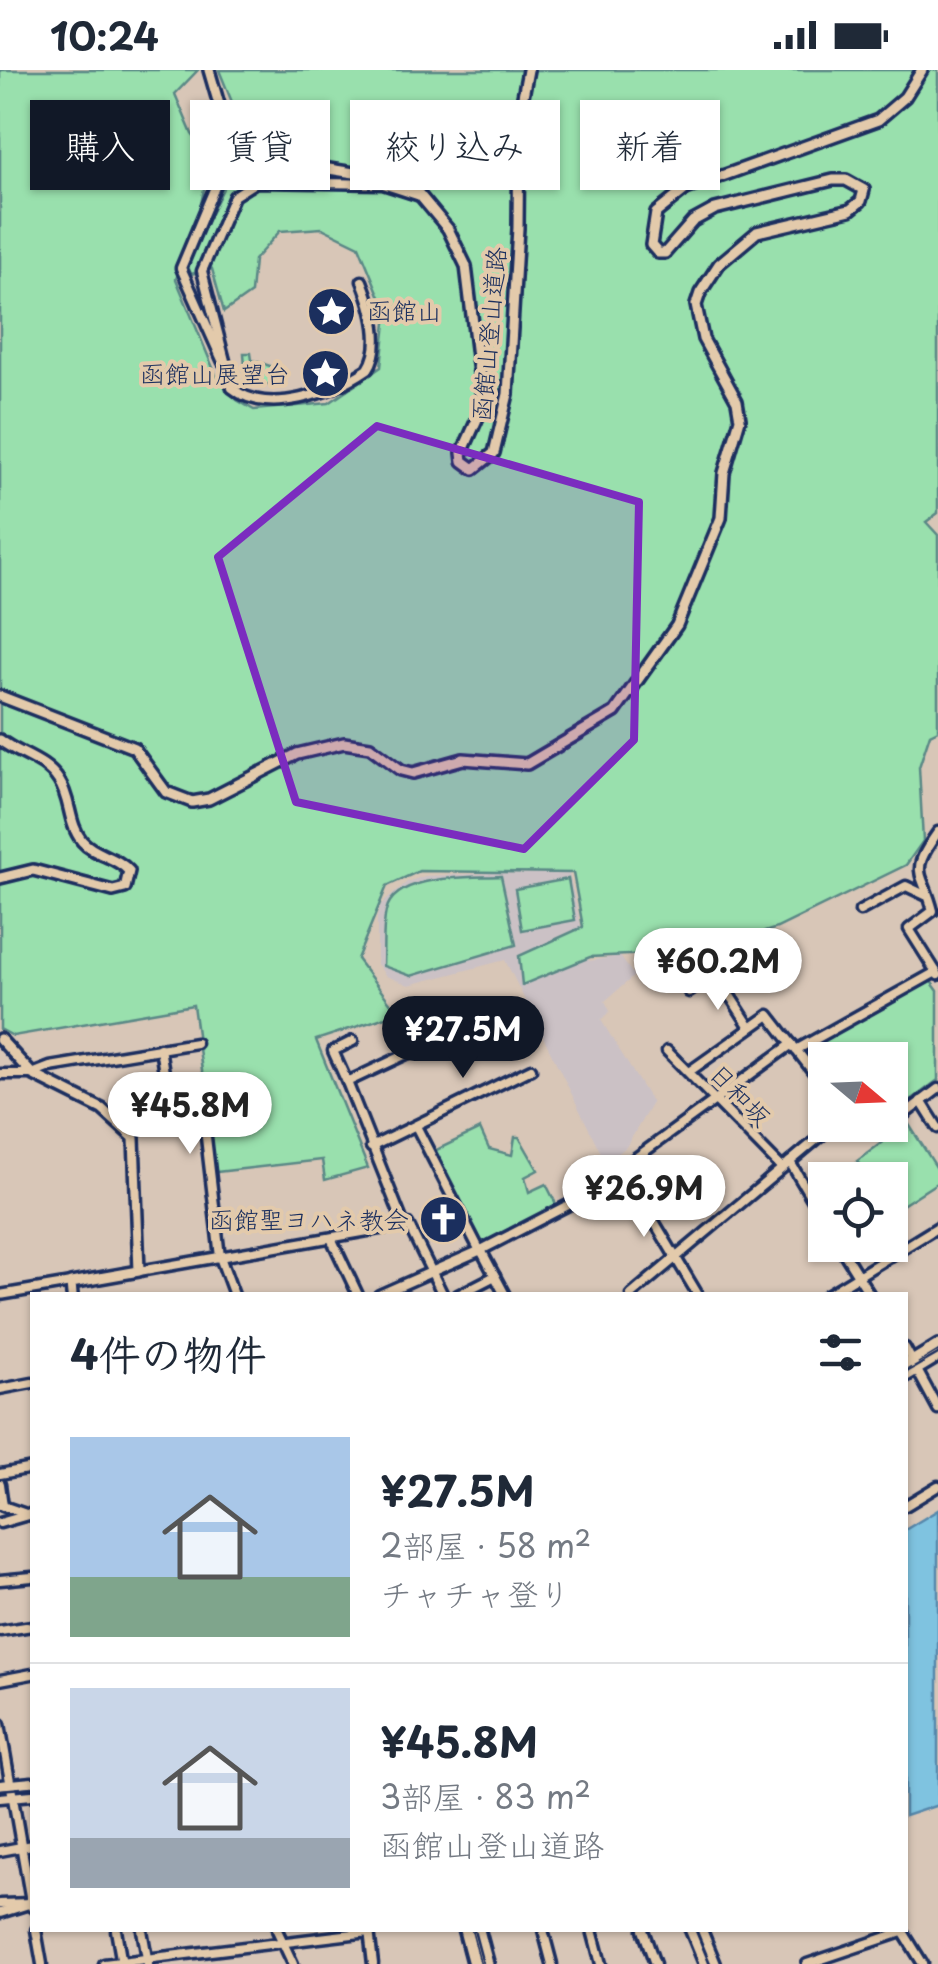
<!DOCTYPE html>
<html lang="ja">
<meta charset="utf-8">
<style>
:root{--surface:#fff;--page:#f2f2f3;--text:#1f2937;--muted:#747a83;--line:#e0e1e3;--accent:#111827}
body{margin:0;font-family:"Playpen Sans","Klee One",sans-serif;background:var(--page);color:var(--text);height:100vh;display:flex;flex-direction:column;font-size:38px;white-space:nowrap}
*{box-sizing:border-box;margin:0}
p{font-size:32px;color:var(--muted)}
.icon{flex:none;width:55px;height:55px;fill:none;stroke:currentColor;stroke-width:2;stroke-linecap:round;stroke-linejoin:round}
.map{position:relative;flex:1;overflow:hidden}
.panel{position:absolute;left:30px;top:1222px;width:878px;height:640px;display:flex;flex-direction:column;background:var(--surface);border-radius:0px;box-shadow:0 2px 8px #0004}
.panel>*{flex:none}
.banner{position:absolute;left:30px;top:30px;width:880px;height:90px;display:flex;gap:20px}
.needle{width:65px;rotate:109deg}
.controls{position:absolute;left:808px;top:972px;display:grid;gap:20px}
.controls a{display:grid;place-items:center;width:100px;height:100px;border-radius:0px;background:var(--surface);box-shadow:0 2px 8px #0004;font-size:50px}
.price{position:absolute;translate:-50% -85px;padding:0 22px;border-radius:35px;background:#fff;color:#222;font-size:32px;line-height:65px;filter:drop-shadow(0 2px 5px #0008)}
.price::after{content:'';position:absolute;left:50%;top:60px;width:30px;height:22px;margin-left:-15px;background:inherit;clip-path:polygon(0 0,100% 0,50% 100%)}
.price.active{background:var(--accent);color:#fff}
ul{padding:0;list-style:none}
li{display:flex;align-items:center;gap:30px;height:250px;padding:0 40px}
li+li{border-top:2px solid var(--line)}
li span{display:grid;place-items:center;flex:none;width:280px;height:200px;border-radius:0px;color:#555}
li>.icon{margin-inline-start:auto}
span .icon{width:120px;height:120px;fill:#fffc;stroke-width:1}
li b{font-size:42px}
h2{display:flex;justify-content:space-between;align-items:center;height:120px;padding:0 40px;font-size:42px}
.chip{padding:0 35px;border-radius:0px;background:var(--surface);box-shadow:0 2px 8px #0004;font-size:35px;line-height:90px}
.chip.active{background:var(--accent);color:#fff}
.status{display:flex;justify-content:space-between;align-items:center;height:70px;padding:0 50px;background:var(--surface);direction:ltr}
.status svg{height:28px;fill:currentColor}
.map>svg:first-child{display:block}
.built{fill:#cbc1c5}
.green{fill:#99e0ad;stroke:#5a8886;stroke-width:2.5}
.water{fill:#7fc3e0;stroke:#5788ac;stroke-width:2.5}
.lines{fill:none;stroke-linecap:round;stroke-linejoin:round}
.minor-casing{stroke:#1b2f5e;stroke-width:15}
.major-casing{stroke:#1b2f5e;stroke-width:16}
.highway-casing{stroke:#1b2f5e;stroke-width:19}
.minor{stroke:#e3caab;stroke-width:8}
.major{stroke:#e3caab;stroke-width:9}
.highway{stroke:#e3caab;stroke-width:11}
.tram{stroke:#1b2f5e;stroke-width:2.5}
.marked{fill:#7b2cbf;fill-opacity:0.2;stroke:#7b2cbf;stroke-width:8;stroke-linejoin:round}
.labels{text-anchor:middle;stroke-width:8;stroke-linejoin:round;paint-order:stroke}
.poi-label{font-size:25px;fill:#1b2f5e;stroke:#e3caab;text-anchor:end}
.street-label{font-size:25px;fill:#1b2f5e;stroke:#e3caab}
</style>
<div class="status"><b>10:24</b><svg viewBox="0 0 49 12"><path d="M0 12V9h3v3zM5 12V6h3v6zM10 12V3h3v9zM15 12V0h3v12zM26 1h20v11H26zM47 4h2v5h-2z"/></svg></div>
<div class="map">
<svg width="938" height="1894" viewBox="0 0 938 1894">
<rect width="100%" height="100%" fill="#d8c6b7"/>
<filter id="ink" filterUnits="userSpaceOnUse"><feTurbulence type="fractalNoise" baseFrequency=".01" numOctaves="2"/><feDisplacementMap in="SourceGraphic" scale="20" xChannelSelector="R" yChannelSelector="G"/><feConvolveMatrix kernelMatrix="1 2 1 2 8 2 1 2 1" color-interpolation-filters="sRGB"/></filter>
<g filter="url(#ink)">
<polygon class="built" points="494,803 569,804 589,891 620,886 634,906 605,931 610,941 601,950 652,1033 626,1077 606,1093 505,890 409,915 386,906 377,894 377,847 381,835 407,812 425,806"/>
<g class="green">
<polygon points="0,0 198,0 175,24 192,64 210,87 198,150 176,209 216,305 237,330 254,340 329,333 381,297 387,244 359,176 322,158 280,161 254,190 251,223 224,242 212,199 191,204 187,194 229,106 236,42 219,0 938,0 938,443 926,452 938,465 938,660 930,664 919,697 923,771 906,795 777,858 705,881 590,887 522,915 519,886 583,857 573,803 419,801 387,816 357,889 398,943 316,970 368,1098 325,1110 322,1090 216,1102 193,935 13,966 0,959"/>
<polygon points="244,283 251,283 252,290 279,299 283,316 256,313 245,298"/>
<path d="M501,806L516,875L411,906L383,896C384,879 382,858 386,841C395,803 471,808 501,806Z"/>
<polygon points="568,809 575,850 522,860 515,819"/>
<polygon points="930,910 938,921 938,1010 891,1045 890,990 825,990 825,1003 807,979"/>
<polygon points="908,1053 938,1100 938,1112 890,1143 890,1110 869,1110 857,1091"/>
<polygon points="480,1059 489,1079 512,1085 515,1067 519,1067 538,1100 525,1107 529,1122 546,1114 557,1136 480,1174 432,1082"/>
</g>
<polygon class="water" points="938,1440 938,1735 905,1746 905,1460"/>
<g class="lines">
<defs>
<g id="minor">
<path d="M362,211C372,236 384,275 368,299C333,323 267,347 232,318L202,201L234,126L256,112L383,114L417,125"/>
<polyline points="223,292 181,198 217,112 227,62"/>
<path d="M938,762C907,805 923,800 933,841L909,859L938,905"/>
<polyline points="860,841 906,816 925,825"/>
<polyline points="689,922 716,904 750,957"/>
<polyline points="160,978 168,1027"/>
<polyline points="796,980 936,902"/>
<polyline points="667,981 782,1098"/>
<polyline points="690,1001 769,945 825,1017"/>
<polyline points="0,1004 32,1004 50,997 196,973"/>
<polyline points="347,1012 333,981 353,971"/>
<polyline points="921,1031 938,1058"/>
<polyline points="120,1036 168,1027 202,1033 220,1187 234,1225"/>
<polyline points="854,1055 868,1061 889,1055"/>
<polyline points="890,1055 938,1019"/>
<polyline points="416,1056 480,1181"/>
<polyline points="371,1077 531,999"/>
<polyline points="790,1092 825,1151"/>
<polyline points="621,1096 698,1225"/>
<polyline points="404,1155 347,1012 488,946"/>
<polyline points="331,1168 358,1225"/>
<polyline points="839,1175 870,1225"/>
<polyline points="481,1180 505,1225"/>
<polyline points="139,1201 408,1154 443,1225"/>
<polyline points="0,1225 71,1213"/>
<polyline points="379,1225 481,1180 578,1130 792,974"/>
<polyline points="458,1225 495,1206"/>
<polyline points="631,1225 834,1055"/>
<polyline points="827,1225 938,1157"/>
<polyline points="905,1278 938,1339"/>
<polyline points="0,1319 32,1313"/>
<polyline points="0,1404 32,1398"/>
<polyline points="0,1414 3,1436"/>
<polyline points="0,1435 32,1446"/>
<polyline points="905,1436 938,1416"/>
<polyline points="0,1453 28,1445"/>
<polyline points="0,1510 32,1507"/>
<polyline points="0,1561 32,1556"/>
<polyline points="0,1610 32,1604"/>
<polyline points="0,1654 32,1837"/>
<polyline points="0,1715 32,1712"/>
<polyline points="0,1728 32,1725"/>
<polyline points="0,1781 32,1775"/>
<polyline points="0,1834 32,1833"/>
<polyline points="0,1843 32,1833"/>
<polyline points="36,1860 42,1894"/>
<polyline points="116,1860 122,1894"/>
<polyline points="142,1860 148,1894"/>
<polyline points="277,1860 293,1894"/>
<polyline points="369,1860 373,1894"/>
<polyline points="543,1860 552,1894"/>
<polyline points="592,1860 601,1894"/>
<polyline points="643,1860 655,1894"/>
<polyline points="690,1860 704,1894"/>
<polyline points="702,1860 716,1894"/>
<polyline points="902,1860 923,1894"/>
<polyline points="104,1894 369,1862"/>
<polyline points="807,1894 902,1862"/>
</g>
<g id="major">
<polyline points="209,0 227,62 245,80 272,90 354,103 403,105 448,159 466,196 483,336 462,383 463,391 474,399 494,383 508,324 518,158 519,47 528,0"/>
<polyline points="0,626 134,678 166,722 192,732 209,729 297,684 344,673 370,677 401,700 413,703 463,689 527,694 615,642 677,555 721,448 724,403 740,349 737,331 703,269 696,235 700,223 719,194 757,162 850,140 861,131 864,120 846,110 833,110 715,139 693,151 665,183 658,183 651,175 656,143 686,119 878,50 905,27 922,0"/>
<path d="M0,670C19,685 45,689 59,711C71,729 68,754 82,771C95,786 116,786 129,801L125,818L113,821L33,800L0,808"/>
<polyline points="0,969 32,1004 102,1039 134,1068 139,1201 71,1213 72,1225"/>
<polyline points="905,1295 938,1275"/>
<polyline points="905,1307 938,1287"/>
</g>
<g id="highway">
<polyline points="465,1860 474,1894"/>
<polyline points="478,1860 487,1894"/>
</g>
</defs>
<use href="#minor" class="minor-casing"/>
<use href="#major" class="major-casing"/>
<use href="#highway" class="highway-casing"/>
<use href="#minor" class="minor"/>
<use href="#major" class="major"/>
<use href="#highway" class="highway"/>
<g class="tram">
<polyline points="905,1303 938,1284"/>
<polyline points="0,1720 32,1717"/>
<polyline points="474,1860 483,1894"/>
</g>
</g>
</g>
<path class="marked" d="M377,356L639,432L634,670L524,779L296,732L218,487Z"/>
<defs>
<symbol id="sight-disc" viewBox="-11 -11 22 22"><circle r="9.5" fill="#1b2f5e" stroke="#e3caab"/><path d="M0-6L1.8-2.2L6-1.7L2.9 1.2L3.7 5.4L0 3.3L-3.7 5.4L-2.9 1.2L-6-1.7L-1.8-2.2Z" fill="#fff"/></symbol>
<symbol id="church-disc" viewBox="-11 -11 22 22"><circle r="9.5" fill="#1b2f5e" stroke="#e3caab"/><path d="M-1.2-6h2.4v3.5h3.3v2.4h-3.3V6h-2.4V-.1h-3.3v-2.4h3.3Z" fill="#fff"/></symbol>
</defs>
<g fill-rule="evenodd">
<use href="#sight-disc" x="304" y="214" width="55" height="55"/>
<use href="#sight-disc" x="298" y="276" width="55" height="55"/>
<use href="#church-disc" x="416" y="1122" width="55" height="55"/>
</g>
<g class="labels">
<g class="poi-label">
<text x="367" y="250" text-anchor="start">函館山</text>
<text x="290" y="313">函館山展望台</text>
<text x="409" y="1159">函館聖ヨハネ教会</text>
</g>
<g class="street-label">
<text transform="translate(489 264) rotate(-85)" y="9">函館山登山道路</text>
<text transform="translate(740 1025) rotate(46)" y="9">日和坂</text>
</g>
</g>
</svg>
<div class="controls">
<a><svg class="needle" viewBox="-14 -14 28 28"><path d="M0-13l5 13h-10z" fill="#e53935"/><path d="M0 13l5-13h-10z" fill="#747a83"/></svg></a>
<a><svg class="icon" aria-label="locate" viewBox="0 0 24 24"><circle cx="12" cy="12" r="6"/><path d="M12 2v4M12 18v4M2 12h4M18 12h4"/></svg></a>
</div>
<b class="price" style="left:718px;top:943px">¥60.2M</b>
<b class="price active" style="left:463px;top:1011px">¥27.5M</b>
<b class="price" style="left:190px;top:1087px">¥45.8M</b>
<b class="price" style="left:644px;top:1170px">¥26.9M</b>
<div class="banner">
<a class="chip active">購入</a>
<a class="chip">賃貸</a>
<a class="chip">絞り込み</a>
<a class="chip">新着</a>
</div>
<section class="panel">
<h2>4件の物件<svg class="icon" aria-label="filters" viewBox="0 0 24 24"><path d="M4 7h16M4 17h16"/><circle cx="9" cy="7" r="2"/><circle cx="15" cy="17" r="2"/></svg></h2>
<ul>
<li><span style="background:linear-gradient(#a9c7e8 70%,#7fa58c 0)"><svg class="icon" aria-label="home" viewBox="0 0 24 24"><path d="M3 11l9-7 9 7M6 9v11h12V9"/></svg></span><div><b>¥27.5M</b><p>2部屋 · 58 m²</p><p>チャチャ登り</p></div></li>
<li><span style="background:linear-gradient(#c9d6e8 75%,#9aa5b1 0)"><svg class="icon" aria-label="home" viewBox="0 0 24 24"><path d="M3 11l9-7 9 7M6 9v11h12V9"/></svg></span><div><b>¥45.8M</b><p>3部屋 · 83 m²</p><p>函館山登山道路</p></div></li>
</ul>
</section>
</div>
